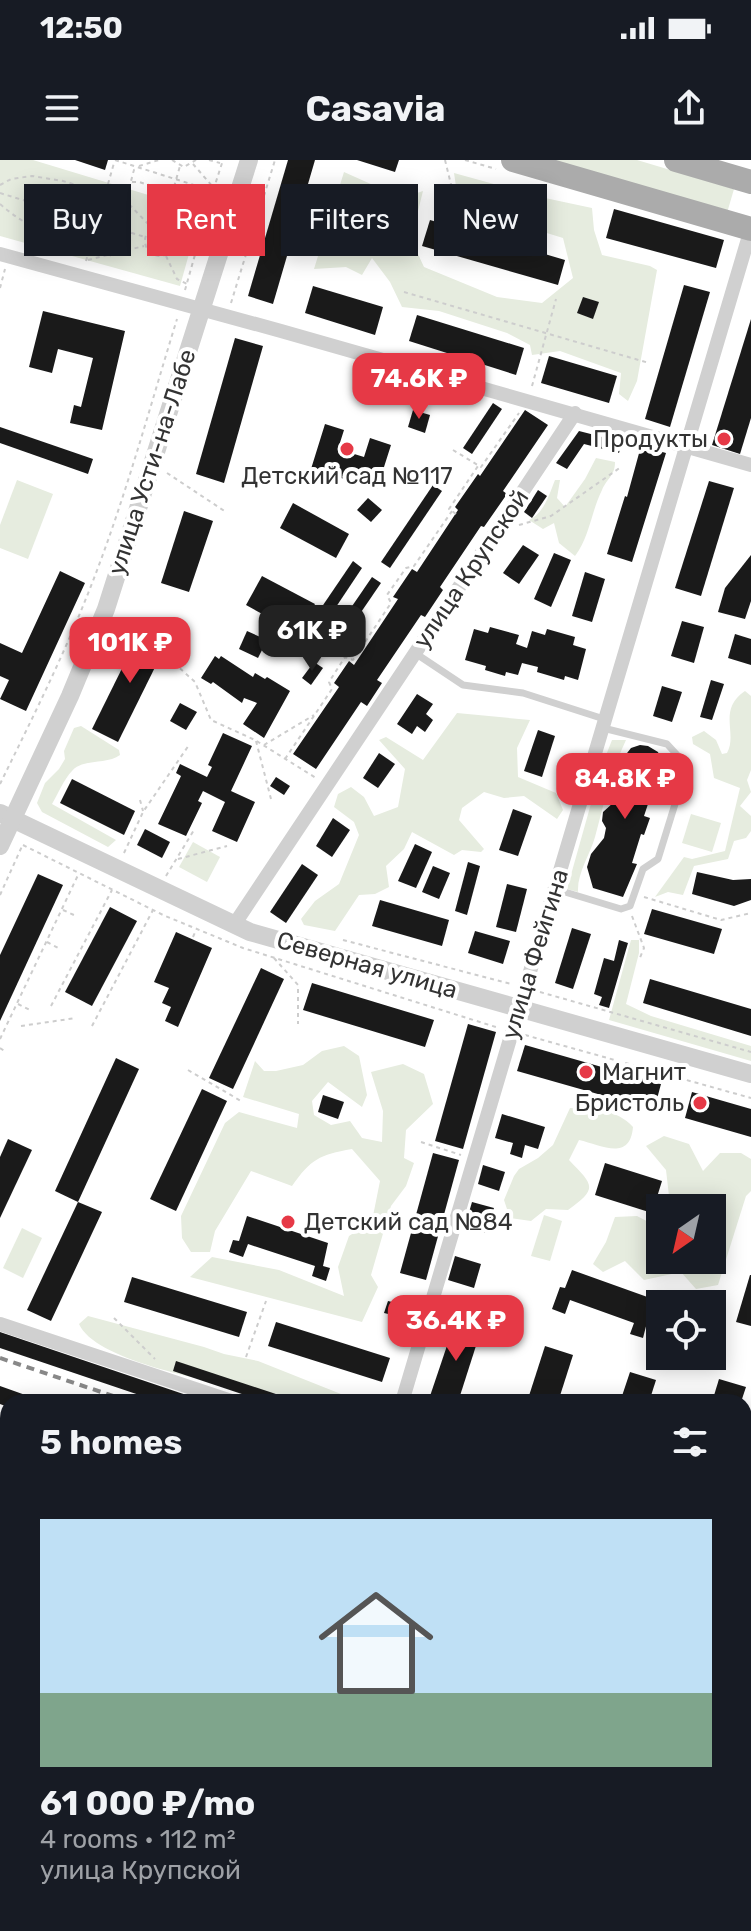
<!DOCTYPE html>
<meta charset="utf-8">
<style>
:root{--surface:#171b24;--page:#242831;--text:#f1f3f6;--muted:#9ea1a6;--accent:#e63946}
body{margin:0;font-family:Rubik,sans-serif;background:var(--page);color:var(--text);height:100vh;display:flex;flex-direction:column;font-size:30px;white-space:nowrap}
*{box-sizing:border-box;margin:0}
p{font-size:26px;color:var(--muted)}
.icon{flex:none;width:44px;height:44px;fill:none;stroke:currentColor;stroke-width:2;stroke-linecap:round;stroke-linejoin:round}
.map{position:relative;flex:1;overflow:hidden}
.side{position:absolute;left:0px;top:1234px;width:752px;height:538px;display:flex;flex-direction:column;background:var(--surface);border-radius:24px 24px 0 0;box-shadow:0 4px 20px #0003}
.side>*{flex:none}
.banner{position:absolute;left:24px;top:24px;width:704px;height:72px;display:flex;gap:16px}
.needle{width:52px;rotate:214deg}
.tools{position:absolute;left:646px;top:1034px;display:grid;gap:16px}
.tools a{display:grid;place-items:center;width:80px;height:80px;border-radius:0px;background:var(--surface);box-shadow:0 4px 20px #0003;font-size:40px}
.price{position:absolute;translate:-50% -68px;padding:0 18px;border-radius:16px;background:var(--accent);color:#fff;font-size:26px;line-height:52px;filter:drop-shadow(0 2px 4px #0008)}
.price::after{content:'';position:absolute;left:50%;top:48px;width:24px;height:18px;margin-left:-12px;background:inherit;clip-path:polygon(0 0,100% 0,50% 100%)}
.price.active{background:#222;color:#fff}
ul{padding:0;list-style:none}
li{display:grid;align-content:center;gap:16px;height:424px;padding:0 40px}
li span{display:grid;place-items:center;height:248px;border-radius:0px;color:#555}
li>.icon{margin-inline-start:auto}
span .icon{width:144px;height:144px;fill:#fffc;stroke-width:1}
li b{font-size:34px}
h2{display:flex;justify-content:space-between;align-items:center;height:96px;padding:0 40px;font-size:34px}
.chip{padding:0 28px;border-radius:0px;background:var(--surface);box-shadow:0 4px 20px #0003;font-size:28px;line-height:72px}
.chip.active{background:var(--accent);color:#fff}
.status{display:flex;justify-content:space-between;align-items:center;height:56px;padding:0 40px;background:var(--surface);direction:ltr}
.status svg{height:22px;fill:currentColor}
header{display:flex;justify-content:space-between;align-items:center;height:104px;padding:0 40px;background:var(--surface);font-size:36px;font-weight:700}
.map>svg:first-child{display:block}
.green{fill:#e6ecdf}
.building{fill:#1a1a1a}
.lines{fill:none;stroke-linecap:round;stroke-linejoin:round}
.path{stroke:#cdcdcd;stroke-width:2;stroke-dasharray:4 4;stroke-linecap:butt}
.service{stroke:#d0d0d0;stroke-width:7}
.minor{stroke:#d0d0d0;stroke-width:14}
.tertiary{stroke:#d0d0d0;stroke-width:18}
.secondary{stroke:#bdbdbd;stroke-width:22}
.primary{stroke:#ababab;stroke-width:24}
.rail{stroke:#888;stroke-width:4;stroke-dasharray:8 6;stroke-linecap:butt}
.poi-dot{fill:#e63946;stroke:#fff;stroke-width:3}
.labels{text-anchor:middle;stroke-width:8;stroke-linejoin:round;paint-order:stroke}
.poi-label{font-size:24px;fill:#333;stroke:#fff;text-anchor:end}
.street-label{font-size:24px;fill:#333;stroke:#fff}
</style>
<div class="status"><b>12:50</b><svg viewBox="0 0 49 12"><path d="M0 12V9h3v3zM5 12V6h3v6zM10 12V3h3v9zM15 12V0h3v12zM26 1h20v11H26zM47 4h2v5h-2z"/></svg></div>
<header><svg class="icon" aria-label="menu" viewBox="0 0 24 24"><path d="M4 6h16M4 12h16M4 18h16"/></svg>Casavia<svg class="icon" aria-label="share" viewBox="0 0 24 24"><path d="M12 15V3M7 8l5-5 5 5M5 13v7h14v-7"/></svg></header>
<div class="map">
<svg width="751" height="1771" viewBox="0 0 751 1771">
<rect width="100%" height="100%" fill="#fff"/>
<g class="green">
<polygon points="0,0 33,0 201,51 180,126 0,76"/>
<polygon points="548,0 637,0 734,29 727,53"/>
<polygon points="344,12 373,25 387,43 423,31 411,79 424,107 497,137 542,143 573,118 563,78 459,46 454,13 545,38 592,48 594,70 602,95 650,106 657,110 637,221 628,241 619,234 621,213 560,191 532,195 530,185 507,173 439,151 402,147 390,122 372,98 362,115 346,107 314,109"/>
<path d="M596,298L615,302C615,316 607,318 602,330C591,352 590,376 575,396L559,383L554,363L543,369L529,360C544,353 549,335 555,320H560L557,338L565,347L585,319Z"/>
<polygon points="17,320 53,334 28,399 0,388 0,365"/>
<path d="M745,531L751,536V610L747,620L751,632L740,646L751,656V671L746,678L734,681L728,699L694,706L683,735L668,732L655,737L684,697L692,699L725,691L740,628L714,618L710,594L693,584L692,577L704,571L716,580L722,594L727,593C738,573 717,550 745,531Z"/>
<polygon points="457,553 530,560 517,588 518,617 556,633 563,650 557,659 524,636 504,638 484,632 462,648 459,660 484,689 481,692 462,690 454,695 412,672 404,689 386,706 389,727 375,734 359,735 335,771 304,765 301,759 315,741 339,724 359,675 354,662 334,647 338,634 351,627 364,637 374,656 398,647 405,609 379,580 386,577 423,600"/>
<path d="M81,566L119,590L120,595C107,605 83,598 72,611C64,619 58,634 52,644L116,680L108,687L42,652L37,643L45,623L59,609L65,599L64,591L74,568Z"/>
<path d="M612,580H626C611,611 604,644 595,677C590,695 577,713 578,732L567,729L601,608Z"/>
<polygon points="691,654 721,663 712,692 682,683"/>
<polygon points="193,682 220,697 207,722 179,707"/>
<polygon points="631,780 639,780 639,793 626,844 651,856 751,886 751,901 609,860"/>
<path d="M344,886L359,896L367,935L362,947L328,922L312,941L314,955L331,965L350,961L362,978L382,982L383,951L371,912L403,904L424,914L433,944L406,970L404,998L414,1003L406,1026L391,1046L371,1115L378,1127L362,1162L190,1117L212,1097L279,1110L344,1136L338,1107L349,1076L372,1061L380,1021L352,989C319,995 311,999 292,1026L251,1011L215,1071L210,1092H191L182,1078L181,1056L225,963L239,952L297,968L299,954L243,937L255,901L264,911H276L303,905L322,891Z"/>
<path d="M570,948C593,949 617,949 633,967C630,1002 601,985 579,980L569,1000C593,1025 599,1028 568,1050L546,1049L531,1061L510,1058L504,1040L514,1016L519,1009L538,998L553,985Z"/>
<polygon points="664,976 689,984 703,1011 720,993 741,993 751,999 751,1031 746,1036 718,1125 696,1129 681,1112 644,1120 625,1101 603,1112 593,1104 606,1082 615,1057 637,1056 660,1068 660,1100 712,1100 712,1062 717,1046 669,1036 666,1010 646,986"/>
<polygon points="544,1055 562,1061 550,1101 531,1096"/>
<polygon points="22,1068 42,1078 23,1118 3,1108"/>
<path d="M88,1156L204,1187L224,1194L258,1201L346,1236L344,1242H287L277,1234C235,1226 97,1205 79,1164Z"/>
</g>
<g class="building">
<polygon points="75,0 108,0 105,10"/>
<polygon points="288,0 315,0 273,144 248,136"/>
<polygon points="357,0 399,0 395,12"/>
<polygon points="614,49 724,80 716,108 606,78"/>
<polygon points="430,60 565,100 558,125 422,86"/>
<polygon points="684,125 710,132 670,267 645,259"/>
<polygon points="313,126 383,147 375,175 305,153"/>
<polygon points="583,137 599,142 593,159 577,153"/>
<polygon points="43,151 125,171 102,270 70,263 74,245 81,247 93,198 58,189 52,213 29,207"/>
<polygon points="417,155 524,188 516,215 409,181"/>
<polygon points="751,159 751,258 740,294 712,285"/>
<polygon points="235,178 263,186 224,323 196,314"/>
<polygon points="549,196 617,216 609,243 541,223"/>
<polygon points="493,243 502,249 472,294 463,288"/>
<polygon points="413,250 430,255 425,273 408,267"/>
<polygon points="525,250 548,265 503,331 507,334 484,367 481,366 440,427 443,430 425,457 421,455 377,520 382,523 367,546 361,542 316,609 293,594 339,527 334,523 349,501 354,505 398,439 393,437 412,409 417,412 458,350 455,347 478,314 480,316"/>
<polygon points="325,264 344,270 338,289 364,297 370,278 391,285 377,329 311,309"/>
<polygon points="0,267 93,299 88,314 0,283"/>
<polygon points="579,271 622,282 619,293 584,284 567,309 556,303"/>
<polygon points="641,286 666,293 632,402 607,394 625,336 627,337"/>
<polygon points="709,321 734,328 701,436 675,428"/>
<polygon points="433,325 442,331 390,408 381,402"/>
<polygon points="538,330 547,336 532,358 524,352"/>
<polygon points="368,338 382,350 371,362 357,350"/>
<polygon points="293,343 349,374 336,398 280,368"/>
<polygon points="184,351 213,361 189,432 161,423"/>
<polygon points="523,385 539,395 519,424 503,413"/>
<polygon points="554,393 571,400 551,447 534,439"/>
<polygon points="751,395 751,441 745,459 718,452 725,428"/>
<polygon points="353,401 362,408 310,486 300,479"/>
<polygon points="60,411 85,423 26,551 0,539 9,520 0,516 0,483 22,493"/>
<polygon points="585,412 605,419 592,462 572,456"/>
<polygon points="262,416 315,444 299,474 246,445"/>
<polygon points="372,417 381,423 331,496 322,490"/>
<polygon points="682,461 704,467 694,503 671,496"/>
<polygon points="490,467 519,475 516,484 527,488 532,471 545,475 547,469 575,477 573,485 586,489 578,520 565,516 564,520 537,512 538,507 522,503 518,515 506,512 505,516 485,510 486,506 465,500 474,469 488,473"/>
<polygon points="142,468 168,481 118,582 92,569"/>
<polygon points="247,471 267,480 258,498 239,489"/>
<polygon points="735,474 751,479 751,505 728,498"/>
<polygon points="215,496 219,499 221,496 253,517 255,513 265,519 267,517 290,531 264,578 243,564 257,543 244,538 242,543 213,522 211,524 201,518"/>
<polygon points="314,502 323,508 311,525 302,518"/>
<polygon points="711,520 724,524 712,560 700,557"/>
<polygon points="662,526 682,532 672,562 653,556"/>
<polygon points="417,534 433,544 426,554 433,560 425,572 417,566 412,574 397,564"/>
<polygon points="180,543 197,552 186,570 170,561"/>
<polygon points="538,570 555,576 542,617 524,611"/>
<polygon points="223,573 252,586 231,631 255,642 237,682 212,671 225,642 203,631 198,641 202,643 186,676 158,664 181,616 176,613 180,604 207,617 212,607 208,605"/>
<polygon points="640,585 648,586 658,592 661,600 658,610 664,612 660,628 654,626 644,656 650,658 644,675 641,674 632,703 637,704 623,737 593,728 587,707 591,694 604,678 606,668 602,661 603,652 613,643 618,634 616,607 631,588"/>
<polygon points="379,593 395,604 378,628 363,618"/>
<polygon points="276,617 290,626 284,635 270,626"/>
<polygon points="72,619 135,651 124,675 60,643"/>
<polygon points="513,649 532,656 518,696 499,690"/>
<polygon points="333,658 350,670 332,697 316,686"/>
<polygon points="145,669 170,682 162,698 137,685"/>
<polygon points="415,684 432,692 416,728 398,721"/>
<polygon points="468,702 480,706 467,755 455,751"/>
<polygon points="302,704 318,715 286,763 270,752"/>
<polygon points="433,706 450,713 439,739 422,732"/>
<polygon points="697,712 733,720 751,719 751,740 734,746 692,734"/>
<polygon points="38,714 63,725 0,861 0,795"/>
<polygon points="507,724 527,729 516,772 496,767"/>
<polygon points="380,740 449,760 442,786 372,766"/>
<polygon points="110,747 137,761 92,846 65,832"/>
<polygon points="652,749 722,769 714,794 644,774"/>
<polygon points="572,768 591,774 573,829 555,823"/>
<polygon points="475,771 510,781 503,804 468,793"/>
<polygon points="176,772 212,788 178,867 165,861 171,847 162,843 169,828 154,822"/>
<polygon points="619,780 628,783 609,848 599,845 602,837 594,834 604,798 614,801"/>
<polygon points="261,808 284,819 233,929 209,918"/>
<polygon points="650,819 751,849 751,876 643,843"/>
<polygon points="312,823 434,860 425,887 303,850"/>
<polygon points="468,864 496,872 463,989 435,981"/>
<polygon points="525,885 661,924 654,950 517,911"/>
<polygon points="116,898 139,909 78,1042 55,1031"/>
<polygon points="202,929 227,941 176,1051 150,1039"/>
<polygon points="692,932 751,949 751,977 685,958"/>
<polygon points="323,935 344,942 338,959 318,952"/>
<polygon points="502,954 545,967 538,989 525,985 522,998 510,994 513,983 495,978"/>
<polygon points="8,979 32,990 0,1058 0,997"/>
<polygon points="433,993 459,1000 426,1120 400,1113"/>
<polygon points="605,1003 662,1021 652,1053 595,1035"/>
<polygon points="483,1005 505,1012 499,1031 478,1024"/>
<polygon points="78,1042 102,1052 51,1161 27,1150"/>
<polygon points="472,1042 494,1048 486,1073 465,1066"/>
<polygon points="247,1056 328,1083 323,1106 330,1108 326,1121 312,1116 315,1106 248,1084 243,1097 229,1092 233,1080 239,1081"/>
<polygon points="455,1096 481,1104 474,1128 448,1120"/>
<polygon points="572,1110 653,1139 643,1178 630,1174 634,1163 570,1140 565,1154 552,1149 560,1127 565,1128"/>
<polygon points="750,1115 751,1115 751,1166 736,1162"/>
<polygon points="132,1117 247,1152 239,1177 124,1142"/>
<polygon points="388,1141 404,1145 401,1157 384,1153"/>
<polygon points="456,1159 482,1167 458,1242 428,1242"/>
<polygon points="276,1162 390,1198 382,1222 268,1186"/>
<polygon points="0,1172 204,1241 204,1242 160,1242 0,1188"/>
<polygon points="545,1186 573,1195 558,1242 527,1242"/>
<polygon points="176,1201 279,1235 276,1242 266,1242 173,1211"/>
<polygon points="630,1212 656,1220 649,1242 620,1242"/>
<polygon points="719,1219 746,1227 741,1242 712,1242"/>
<polygon points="0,1226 45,1242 8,1242 8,1247 0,1244"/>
<polygon points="0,1386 8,1388 8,1418 0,1416"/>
<polygon points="0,1438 8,1439 8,1473 0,1472"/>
<polygon points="0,1576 8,1581 8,1600 3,1610 0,1608"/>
<polygon points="744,1625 751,1635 751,1678 744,1668"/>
<polygon points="8,1759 8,1764 22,1764 37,1771 2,1771"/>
<polygon points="613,1764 727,1764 751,1771 612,1771"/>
</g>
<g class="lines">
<g class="path">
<polyline points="115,0 213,31 223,0"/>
<polyline points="172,0 184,7 196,0"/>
<polyline points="209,0 220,3"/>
<polyline points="445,0 458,53"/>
<polyline points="465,0 496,9"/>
<polyline points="193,4 214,28"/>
<polyline points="139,6 159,0"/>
<polyline points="132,22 139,22 210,43"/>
<polyline points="0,25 11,19 32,16 63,21 125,40 152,68"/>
<polyline points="0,33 75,56"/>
<path d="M0,44C27,68 54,77 88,87"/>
<polyline points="93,61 92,53 85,48 75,56 80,66 89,66 93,61 145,77"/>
<polyline points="163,65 180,6"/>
<circle cx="160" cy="81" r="15"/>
<path d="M111,96C99,82 97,63 112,49C116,46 120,45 123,41C129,35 131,19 134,10L137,9"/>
<polyline points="166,96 177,119 187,124"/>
<polyline points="88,100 144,86"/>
<polyline points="86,101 114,3"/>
<polyline points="0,128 5,109"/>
<polyline points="185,130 213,31"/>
<polyline points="404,132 649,203"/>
<polyline points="231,143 275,0"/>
<polyline points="532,226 556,139"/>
<polyline points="453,290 481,307 519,253"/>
<polyline points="167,313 226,352"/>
<polyline points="456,354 449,349 478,306"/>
<polyline points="519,365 551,356 621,307"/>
<polyline points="174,503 195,522 211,560 255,580 316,618"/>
<polyline points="256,581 271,639"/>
<polyline points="264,585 314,555"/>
<polyline points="285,599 332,529 329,522 345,497 353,500 391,443 387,435 406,408 414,406 452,351"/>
<path d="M0,624C31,561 63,497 89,431C124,343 149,250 177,159"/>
<polyline points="140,640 143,651"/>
<polyline points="23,685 163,755 243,788 499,868"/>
<polyline points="124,693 143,652 189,585"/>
<polyline points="178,699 227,686"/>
<polyline points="166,716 194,670"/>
<polyline points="0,735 23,684"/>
<polyline points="644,737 721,760 751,753"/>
<polyline points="63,750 76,756"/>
<polyline points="632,756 644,788 639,800"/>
<polyline points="193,777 196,770"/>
<polyline points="343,780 511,824"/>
<polyline points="47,782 60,789"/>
<polyline points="274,798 298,825 298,864"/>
<polyline points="540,832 751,892"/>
<polyline points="18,844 30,850"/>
<polyline points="51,846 112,730"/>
<polyline points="21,866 76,858"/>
<polyline points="92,866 153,750"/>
<polyline points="525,875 751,938"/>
<polyline points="0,879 79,713"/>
<polyline points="0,888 6,892"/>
<polyline points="188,910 241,941"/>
<polyline points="421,982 461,995"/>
<polyline points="114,1158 155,1199"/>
<polyline points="246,1197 266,1141"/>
</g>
<g class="service">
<polyline points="415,493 463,525 523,533 604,559"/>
<polyline points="555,729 621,749 630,746 643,709 658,699 684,615 679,597 667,584 603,568"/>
<polyline points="291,1771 294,1764"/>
</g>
<g class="minor">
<polyline points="0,94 281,171 751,305"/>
<polyline points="234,765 575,253"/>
<polyline points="0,1164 234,1242"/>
<polyline points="402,1242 751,69"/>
<polyline points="744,1376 751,1353"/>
<polyline points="744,1407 751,1409"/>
</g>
<g class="tertiary">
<polyline points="0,653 250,772 751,914"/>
<polyline points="0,686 70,536 106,449 249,0"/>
</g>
<g class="secondary">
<polyline points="0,1674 8,1677"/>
<polyline points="256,1764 276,1771"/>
</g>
<g class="primary">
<polyline points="513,0 751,69"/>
<polyline points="676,0 751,22"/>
</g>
<g class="rail">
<polyline points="0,1198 131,1242"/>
<polyline points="0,1265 8,1268"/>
<polyline points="744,1449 751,1452"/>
<polyline points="744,1546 751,1549"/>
<polyline points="744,1604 751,1613"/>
</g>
</g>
<g class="poi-dot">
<circle cx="724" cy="279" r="8"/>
<circle cx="347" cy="289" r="8"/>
<circle cx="586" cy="912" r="8"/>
<circle cx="700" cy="943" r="8"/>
<circle cx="288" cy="1062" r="8"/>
</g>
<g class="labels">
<g class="poi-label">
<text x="708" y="287">Продукты</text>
<text x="347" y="324" text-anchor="middle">Детский сад №117</text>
<text x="602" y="920" text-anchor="start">Магнит</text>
<text x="684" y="951">Бристоль</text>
<text x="304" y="1070" text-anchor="start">Детский сад №84</text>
</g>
<g class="street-label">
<text transform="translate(152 302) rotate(-72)" y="8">улица Усти-на-Лабе</text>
<text transform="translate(471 409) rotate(-56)" y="8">улица Крупской</text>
<text transform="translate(535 794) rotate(-73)" y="8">улица Фейгина</text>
<text transform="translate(367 805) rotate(16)" y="8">Северная улица</text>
</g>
</g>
</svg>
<div class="tools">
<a><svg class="needle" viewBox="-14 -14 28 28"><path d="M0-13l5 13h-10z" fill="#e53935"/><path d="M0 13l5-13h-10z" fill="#9ea1a6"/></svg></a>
<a><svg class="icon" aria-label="locate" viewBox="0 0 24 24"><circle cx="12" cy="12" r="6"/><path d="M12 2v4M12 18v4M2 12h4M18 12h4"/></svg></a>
</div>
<b class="price" style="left:419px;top:261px">74.6K ₽</b>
<b class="price active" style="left:312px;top:513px">61K ₽</b>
<b class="price" style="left:130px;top:525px">101K ₽</b>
<b class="price" style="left:625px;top:661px">84.8K ₽</b>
<b class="price" style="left:456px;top:1203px">36.4K ₽</b>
<div class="banner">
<a class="chip">Buy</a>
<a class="chip active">Rent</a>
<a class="chip">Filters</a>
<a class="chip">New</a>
</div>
<section class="side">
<h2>5 homes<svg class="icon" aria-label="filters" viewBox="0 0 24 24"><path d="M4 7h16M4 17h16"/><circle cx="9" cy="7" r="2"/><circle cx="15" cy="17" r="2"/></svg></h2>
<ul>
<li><span style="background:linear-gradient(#bfe0f5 70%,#7fa58c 0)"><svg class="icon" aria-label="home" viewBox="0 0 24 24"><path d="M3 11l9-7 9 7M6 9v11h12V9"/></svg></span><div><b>61 000 ₽/mo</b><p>4 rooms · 112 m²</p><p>улица Крупской</p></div></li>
</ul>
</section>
</div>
